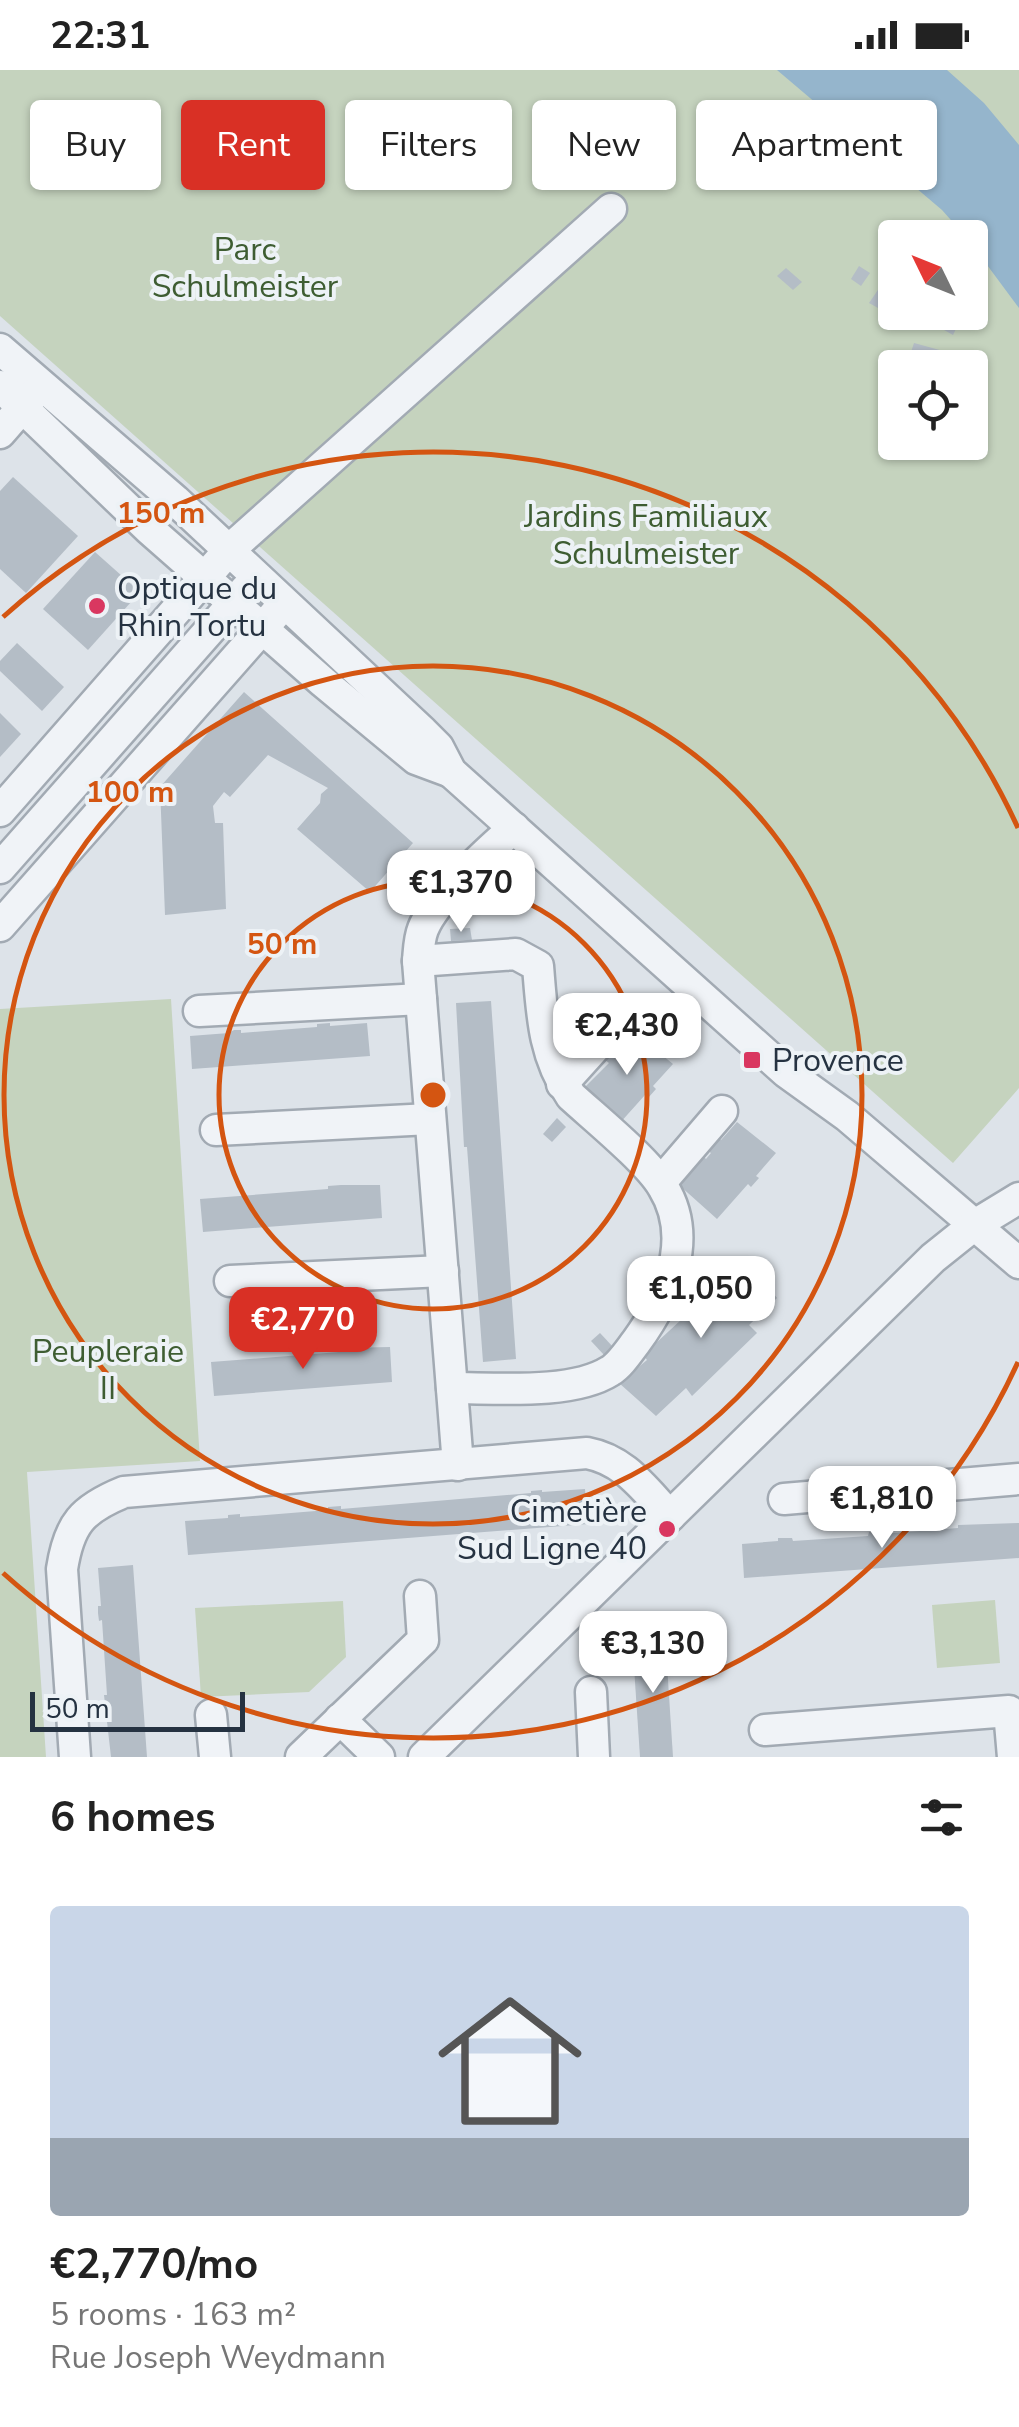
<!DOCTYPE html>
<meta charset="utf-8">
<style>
:root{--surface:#fff;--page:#f2f2f2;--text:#222;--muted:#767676;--line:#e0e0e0;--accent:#d93025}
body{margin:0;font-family:"Nunito Sans",sans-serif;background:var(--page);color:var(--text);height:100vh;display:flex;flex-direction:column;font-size:38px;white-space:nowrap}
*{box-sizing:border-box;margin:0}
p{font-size:32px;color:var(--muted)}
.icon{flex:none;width:55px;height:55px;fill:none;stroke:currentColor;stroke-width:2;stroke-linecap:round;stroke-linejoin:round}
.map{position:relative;height:1687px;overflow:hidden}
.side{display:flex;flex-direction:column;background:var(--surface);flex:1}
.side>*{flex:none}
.guide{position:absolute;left:30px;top:30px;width:960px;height:90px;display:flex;gap:20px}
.needle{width:65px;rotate:313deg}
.tools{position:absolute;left:878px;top:150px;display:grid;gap:20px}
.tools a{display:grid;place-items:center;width:110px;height:110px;border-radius:10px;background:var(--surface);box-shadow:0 2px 8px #0004;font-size:50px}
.scale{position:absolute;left:30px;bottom:25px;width:215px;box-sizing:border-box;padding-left:10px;border:5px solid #253241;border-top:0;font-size:28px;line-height:35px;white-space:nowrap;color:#253241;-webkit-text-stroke:8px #edf2f6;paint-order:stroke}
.price{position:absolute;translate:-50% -85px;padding:0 22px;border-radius:20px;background:#fff;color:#222;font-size:32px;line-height:65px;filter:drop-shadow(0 2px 5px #0008)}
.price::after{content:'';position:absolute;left:50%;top:60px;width:30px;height:22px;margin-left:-15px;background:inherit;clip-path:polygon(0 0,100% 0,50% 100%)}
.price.active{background:var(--accent);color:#fff}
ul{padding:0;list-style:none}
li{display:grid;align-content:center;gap:20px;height:530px;padding:0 50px}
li+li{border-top:2px solid var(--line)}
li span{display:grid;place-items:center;height:310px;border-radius:10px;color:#555}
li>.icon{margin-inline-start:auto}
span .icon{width:180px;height:180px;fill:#fffc;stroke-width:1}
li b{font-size:42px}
h2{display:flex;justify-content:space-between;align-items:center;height:120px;padding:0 50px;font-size:42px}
.pill{padding:0 35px;border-radius:10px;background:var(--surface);box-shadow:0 2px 8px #0004;font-size:35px;line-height:90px}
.pill.active{background:var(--accent);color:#fff}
.status{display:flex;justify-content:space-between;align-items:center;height:70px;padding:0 50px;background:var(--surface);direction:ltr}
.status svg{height:28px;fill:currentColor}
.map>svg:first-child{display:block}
.green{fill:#c5d3be;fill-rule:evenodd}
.water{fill:#95b5cc}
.building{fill:#b4bdc6}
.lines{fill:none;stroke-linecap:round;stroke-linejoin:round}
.minor-casing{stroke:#a2aab3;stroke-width:35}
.minor{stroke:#f0f3f7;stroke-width:30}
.ring{fill:none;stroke:#d45511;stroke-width:5}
.poi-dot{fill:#d93760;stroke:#edf2f6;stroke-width:4}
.labels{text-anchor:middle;stroke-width:8;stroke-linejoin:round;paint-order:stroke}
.park-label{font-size:32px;fill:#3e5d32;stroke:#edf2f6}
.poi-label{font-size:32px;fill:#253241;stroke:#edf2f6;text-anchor:start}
.centre{fill:#d45511;stroke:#edf2f6;stroke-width:5}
.ring-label{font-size:30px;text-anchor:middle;font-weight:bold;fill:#d45511;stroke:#edf2f6;stroke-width:8;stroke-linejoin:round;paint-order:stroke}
</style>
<div class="status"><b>22:31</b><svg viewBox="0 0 49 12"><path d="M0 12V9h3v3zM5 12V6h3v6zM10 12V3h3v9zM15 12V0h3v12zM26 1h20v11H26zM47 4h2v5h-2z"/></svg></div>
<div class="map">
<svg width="1019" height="1687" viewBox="0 0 1019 1687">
<rect width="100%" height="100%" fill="#dde3e9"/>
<g class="green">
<path d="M0,0H1019V1018L953,1093L0,246ZM895,168H970V242H895ZM895,298H970V372H895Z"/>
<polygon points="171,929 200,1391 27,1402 46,1687 0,1687 0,939"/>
<polygon points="995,1530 1000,1593 937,1598 932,1535"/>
<polygon points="343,1531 346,1587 309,1622 201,1627 195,1538"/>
</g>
<polygon class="water" points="777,0 947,0 984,33 1019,75 1019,238 970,172 970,168 966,167 942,140"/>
<g class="building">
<polygon points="859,196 870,203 861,216 851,209"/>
<polygon points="786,198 802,212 793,220 777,206"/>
<polygon points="882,214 895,223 895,234 889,244 869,233"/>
<polygon points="912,242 964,242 953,265"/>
<polygon points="914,273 947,282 943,295 910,285"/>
<polygon points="13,407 78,466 26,523 0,499 0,421"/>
<polygon points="95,482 140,522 88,580 43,539"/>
<polygon points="17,573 64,617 42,641 0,601 0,591"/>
<polygon points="244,622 413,773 370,822 297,759 320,733 321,724 328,718 268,685 230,727 224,722 213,736 215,753 223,753 226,839 165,845 160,717"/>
<polygon points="0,643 21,664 0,687"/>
<polygon points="470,858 472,870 451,871 450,859"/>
<polygon points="491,931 516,1289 483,1292 467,1077 464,1077 456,933"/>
<polygon points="330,953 330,956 367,953 370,986 192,999 190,966 229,963 234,960 241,960 241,963 317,957 317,954"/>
<polygon points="634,962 673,994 653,1016 656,1019 648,1028 645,1025 619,1054 581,1021 609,993 605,990 615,979 618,981"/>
<polygon points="557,1048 566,1057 552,1072 543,1064"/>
<polygon points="737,1052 776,1083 756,1106 759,1108 751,1117 748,1114 717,1149 679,1115 704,1087 706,1089 711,1083 707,1080 718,1068 721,1070"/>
<polygon points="341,1115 380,1115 382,1148 203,1162 200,1129 328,1119 328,1116"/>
<polygon points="745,1189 777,1228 749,1255 757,1263 692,1326 686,1318 656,1346 619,1313 647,1290 643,1285 708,1225 705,1223 717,1212 721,1217 723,1211"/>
<polygon points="600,1263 614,1278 605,1286 591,1271"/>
<polygon points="390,1277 392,1312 214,1326 211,1292 339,1282 344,1278"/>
<polygon points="585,1419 588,1454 188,1485 185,1451 228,1448 228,1445 240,1444 240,1447 328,1440 328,1437 341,1436 341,1439 531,1423 531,1421 542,1420 542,1422"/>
<polygon points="1019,1453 1019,1488 744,1508 742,1474 778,1471 778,1468 792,1468 793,1471 868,1466 869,1462 881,1461 882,1464 958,1458 958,1455"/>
<polygon points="133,1495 147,1687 111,1687 104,1625 107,1625 102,1550 99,1551 98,1543 98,1536 101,1536 98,1498"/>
<polygon points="665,1564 673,1687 640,1687 632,1567"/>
</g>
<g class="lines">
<defs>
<g id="minor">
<polyline points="0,279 175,430 423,662 438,677 451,702 786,1002 847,1046 1019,1193"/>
<polyline points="0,316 149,459 323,612 416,689 451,702"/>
<polyline points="0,363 34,324"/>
<polyline points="0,741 229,480 611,139"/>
<polyline points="0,798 246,519"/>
<polyline points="0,856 275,544"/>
<path d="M418,891L516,884L538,896C542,944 543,985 571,1026C595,1048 648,1091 663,1117C695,1169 668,1228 636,1272C629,1281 620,1295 610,1301C572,1325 496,1318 452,1318"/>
<polyline points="199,941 421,929"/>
<polyline points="562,1014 619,951"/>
<polyline points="216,1060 430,1049"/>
<polyline points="661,1112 722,1041"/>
<polyline points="230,1211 443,1201"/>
<path d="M458,1395L418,891C419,880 419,869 423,859C434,830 490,779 514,758"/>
<polyline points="784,1429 1019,1409"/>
<polyline points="591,1622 594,1687"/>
<polyline points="211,1645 215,1687"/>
<polyline points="340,1649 379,1687"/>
<polyline points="765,1660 1009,1641 1013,1687"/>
<path d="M75,1687L62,1499C69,1454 82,1439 124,1422L587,1383C625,1390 644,1419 670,1446"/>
<polyline points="301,1687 423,1570 420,1526"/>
<polyline points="424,1687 933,1188 973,1156 1019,1128"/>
</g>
</defs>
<use href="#minor" class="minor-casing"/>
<use href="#minor" class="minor"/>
</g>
<g class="ring">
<circle cx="433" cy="1025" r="214"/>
<circle cx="433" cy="1025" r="429"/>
<path d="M1018 1292A643 643 0 0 1 3 1503M3 547A643 643 0 0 1 1018 758"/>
</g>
<g class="poi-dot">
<circle cx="97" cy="536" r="10"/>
<rect x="742" y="980" width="20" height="20" rx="5"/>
<circle cx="667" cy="1459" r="10"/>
</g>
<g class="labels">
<g class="park-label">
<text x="245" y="190">Parc<tspan x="245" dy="37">Schulmeister</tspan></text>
<text x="646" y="457">Jardins Familiaux<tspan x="646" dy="37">Schulmeister</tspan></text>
<text x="108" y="1292">Peupleraie<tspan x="108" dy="37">II</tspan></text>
</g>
<g class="poi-label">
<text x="117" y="529">Optique du<tspan x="117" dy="37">Rhin Tortu</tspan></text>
<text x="772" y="1001">Provence</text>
<text x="647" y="1452" text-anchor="end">Cimetière<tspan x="647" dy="37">Sud Ligne 40</tspan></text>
</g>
</g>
<circle cx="433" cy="1025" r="15" class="centre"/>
<g class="ring-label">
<text x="161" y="453">150 m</text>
<text x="130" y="732">100 m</text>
<text x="282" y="884">50 m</text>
</g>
</svg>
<div class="tools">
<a><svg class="needle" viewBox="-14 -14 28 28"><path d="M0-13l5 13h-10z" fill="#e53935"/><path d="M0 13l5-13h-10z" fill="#767676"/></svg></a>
<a><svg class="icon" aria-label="locate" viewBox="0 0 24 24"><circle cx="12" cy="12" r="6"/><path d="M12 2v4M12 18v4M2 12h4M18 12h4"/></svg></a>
</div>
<div class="scale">50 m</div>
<b class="price" style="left:461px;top:865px">€1,370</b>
<b class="price" style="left:627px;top:1008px">€2,430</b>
<b class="price" style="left:701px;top:1271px">€1,050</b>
<b class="price active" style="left:303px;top:1302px">€2,770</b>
<b class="price" style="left:882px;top:1481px">€1,810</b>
<b class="price" style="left:653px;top:1626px">€3,130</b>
<div class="guide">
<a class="pill">Buy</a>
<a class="pill active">Rent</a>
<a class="pill">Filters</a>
<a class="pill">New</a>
<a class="pill">Apartment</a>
</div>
</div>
<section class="side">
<h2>6 homes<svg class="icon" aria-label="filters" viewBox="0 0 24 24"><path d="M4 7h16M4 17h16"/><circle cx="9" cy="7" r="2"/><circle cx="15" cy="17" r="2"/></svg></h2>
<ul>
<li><span style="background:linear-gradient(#c9d6e8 75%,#9aa5b1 0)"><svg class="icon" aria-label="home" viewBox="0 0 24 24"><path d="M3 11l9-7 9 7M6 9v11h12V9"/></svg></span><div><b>€2,770/mo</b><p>5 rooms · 163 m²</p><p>Rue Joseph Weydmann</p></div></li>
</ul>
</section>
